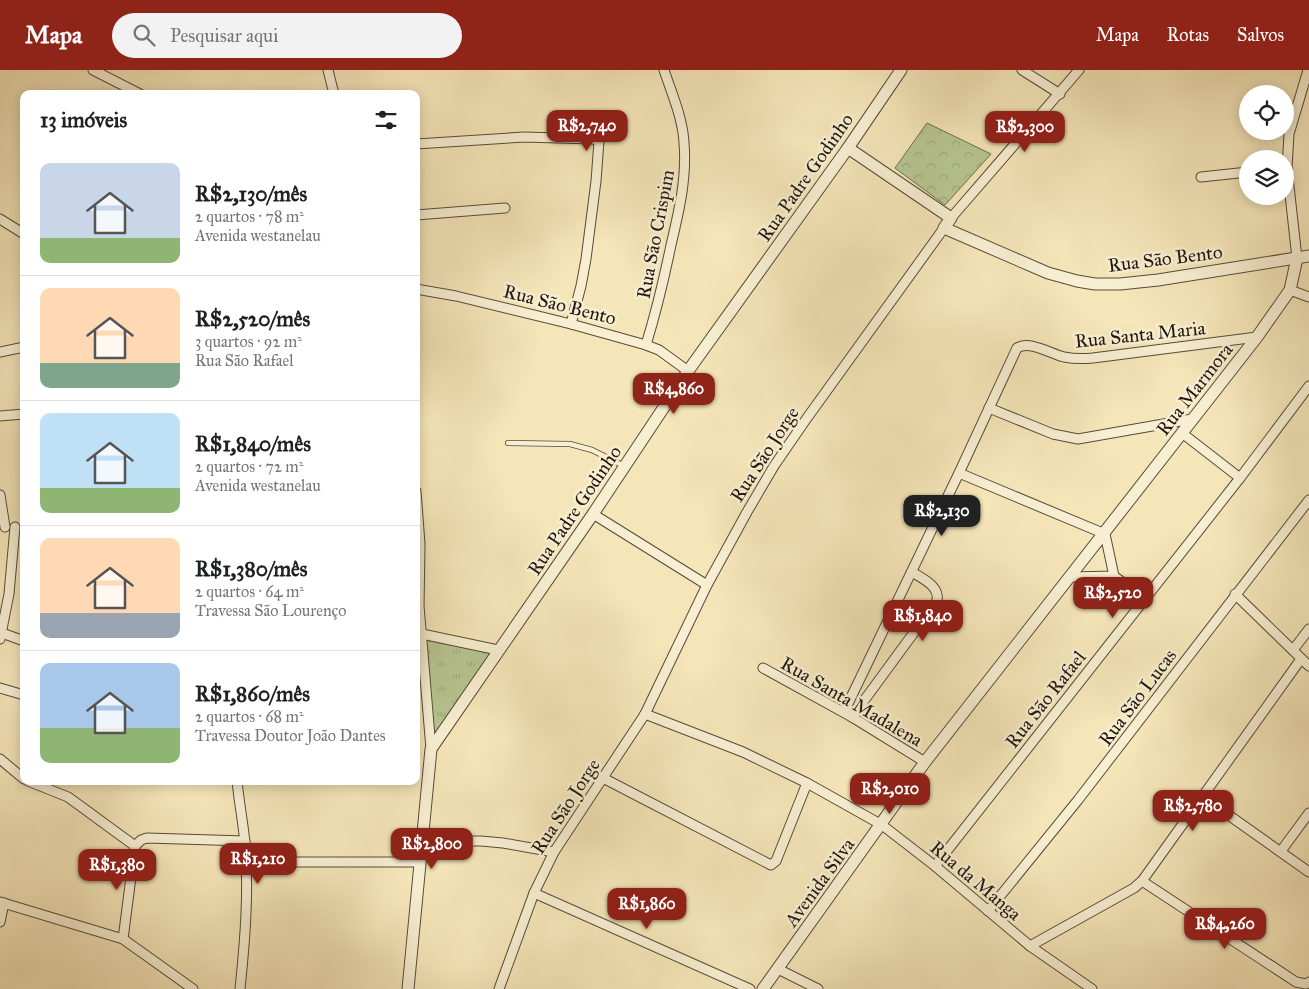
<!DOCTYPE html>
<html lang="pt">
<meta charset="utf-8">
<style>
:root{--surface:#fff;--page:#f2f2f2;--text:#202124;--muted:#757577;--line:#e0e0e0;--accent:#8f2418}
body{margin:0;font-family:"IM FELL Great Primer",serif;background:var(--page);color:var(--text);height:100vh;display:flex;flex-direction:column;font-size:19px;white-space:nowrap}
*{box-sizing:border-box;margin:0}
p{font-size:16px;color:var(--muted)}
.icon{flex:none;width:28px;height:28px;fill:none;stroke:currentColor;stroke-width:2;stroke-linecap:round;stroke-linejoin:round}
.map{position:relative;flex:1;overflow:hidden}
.side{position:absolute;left:20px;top:20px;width:400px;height:695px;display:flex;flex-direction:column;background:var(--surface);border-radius:10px;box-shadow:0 2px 12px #0003}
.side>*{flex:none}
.fabs{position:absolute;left:1239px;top:15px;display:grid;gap:10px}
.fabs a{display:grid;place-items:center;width:55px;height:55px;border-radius:50%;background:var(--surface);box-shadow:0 2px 12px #0003;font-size:25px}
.price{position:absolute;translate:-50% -42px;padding:0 11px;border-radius:10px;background:var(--accent);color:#fff;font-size:16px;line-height:32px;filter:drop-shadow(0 1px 2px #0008)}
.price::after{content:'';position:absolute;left:50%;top:30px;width:15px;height:11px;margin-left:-8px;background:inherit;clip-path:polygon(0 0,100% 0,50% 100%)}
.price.active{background:#222;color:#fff}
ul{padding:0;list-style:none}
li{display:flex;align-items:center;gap:15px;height:125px;padding:0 20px}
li+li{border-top:1px solid var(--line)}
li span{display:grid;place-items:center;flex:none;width:140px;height:100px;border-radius:10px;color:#555}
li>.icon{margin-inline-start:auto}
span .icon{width:60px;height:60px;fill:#fffc;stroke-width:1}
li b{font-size:21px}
h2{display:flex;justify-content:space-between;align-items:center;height:60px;padding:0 20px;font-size:21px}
header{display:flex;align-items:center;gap:30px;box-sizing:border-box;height:70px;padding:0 25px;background:var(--accent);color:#fff}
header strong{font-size:24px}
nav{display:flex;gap:28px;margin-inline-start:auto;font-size:18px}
.search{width:350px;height:45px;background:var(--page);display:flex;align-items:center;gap:12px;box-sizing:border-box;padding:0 18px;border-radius:28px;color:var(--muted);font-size:19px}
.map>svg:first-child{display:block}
.forest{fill:url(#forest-crowns);stroke:#6c6e50}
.park{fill:url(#park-tufts);stroke:#6c6e50}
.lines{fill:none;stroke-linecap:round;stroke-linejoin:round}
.service-casing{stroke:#564b3a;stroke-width:6}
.minor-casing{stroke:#564b3a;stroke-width:11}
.tertiary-casing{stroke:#564b3a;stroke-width:13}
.service{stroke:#f8efd2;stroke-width:4.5}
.minor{stroke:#f8efd2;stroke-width:9}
.tertiary{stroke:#f8efd2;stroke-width:11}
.labels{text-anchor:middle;stroke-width:5;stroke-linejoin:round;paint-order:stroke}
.street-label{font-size:19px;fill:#21170f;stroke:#f8efd2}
</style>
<header>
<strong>Mapa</strong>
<div class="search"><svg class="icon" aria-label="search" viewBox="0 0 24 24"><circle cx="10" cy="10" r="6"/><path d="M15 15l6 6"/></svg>Pesquisar aqui</div>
<nav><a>Mapa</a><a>Rotas</a><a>Salvos</a></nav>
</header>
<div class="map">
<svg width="1309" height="919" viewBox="0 0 1309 919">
<defs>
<pattern id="forest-crowns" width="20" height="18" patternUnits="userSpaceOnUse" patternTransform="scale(1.25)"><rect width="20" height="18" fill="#b7c692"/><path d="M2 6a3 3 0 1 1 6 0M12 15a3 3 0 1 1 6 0" fill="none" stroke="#9da97d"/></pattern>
<pattern id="park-tufts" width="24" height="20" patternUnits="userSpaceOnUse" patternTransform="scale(1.25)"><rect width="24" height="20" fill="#b7c692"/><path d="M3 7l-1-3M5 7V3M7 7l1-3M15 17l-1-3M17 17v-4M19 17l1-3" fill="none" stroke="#9da97d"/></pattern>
</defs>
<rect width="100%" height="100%" fill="#f5e6b9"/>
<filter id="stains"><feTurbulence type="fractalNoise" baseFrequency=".004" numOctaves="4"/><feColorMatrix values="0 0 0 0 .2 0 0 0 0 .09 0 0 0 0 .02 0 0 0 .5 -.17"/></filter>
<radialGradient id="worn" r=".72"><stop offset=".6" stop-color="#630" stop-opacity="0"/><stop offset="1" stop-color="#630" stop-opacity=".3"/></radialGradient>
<polygon class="forest" points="927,53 991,84 945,135 895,98"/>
<polygon class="park" points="425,570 492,583 434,667"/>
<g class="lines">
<defs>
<polyline id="service" points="508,373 570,374 592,380 624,396"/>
<g id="minor">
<polyline points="93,0 140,24"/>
<polyline points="328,0 334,24"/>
<polyline points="1022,0 1060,24"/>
<polyline points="416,74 524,67 593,69 599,71 596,111 586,189 581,216 571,254"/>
<polyline points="1201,107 1248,102"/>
<polyline points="416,145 505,138"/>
<polyline points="951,148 1079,0"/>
<polyline points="0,149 24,164"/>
<polyline points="1297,188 1287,98 1289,64 1308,0"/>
<polyline points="416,219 456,226 571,254 646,275 659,280 688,301"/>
<polyline points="1290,220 1309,227"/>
<path d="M646,275C656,242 664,209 671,175C679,141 687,108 684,73C683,49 672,24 664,0"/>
<polyline points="0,282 24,277"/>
<polyline points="989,338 1053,364 1078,369 1192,349"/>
<polyline points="0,346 24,344"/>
<polyline points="1182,363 1240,408"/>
<polyline points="959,403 1105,464 1114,506 1071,507"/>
<polyline points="416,421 420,474 419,536 431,679"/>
<polyline points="0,425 5,457"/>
<polyline points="593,444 707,515"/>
<polyline points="1114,506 1145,529"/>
<polyline points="1235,524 1309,596"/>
<polyline points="2,563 24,571"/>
<polyline points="422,564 498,580"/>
<polyline points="0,569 9,524 15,457"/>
<polyline points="1293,580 1309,559"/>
<polyline points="763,598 852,647 925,692"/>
<polyline points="0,618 24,625"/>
<path d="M844,642L959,403L1017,278C1030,270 1051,284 1064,287C1074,289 1083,289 1093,288L1257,267"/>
<polyline points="645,644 743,682 807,713 882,755 935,796 1030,876 1092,919"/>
<path d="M852,647L937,531C940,516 923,509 912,502"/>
<polyline points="0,689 24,709"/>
<polyline points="603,708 771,795 776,791 807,713"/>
<polyline points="28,711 68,727 135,776"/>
<path d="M237,711C239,732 243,752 245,773C249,822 245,870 240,919"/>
<polyline points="1203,727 1309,802"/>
<polyline points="421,771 481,771 503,773 554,782"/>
<polyline points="135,776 141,770 147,768 245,771"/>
<polyline points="1281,781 1309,743"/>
<polyline points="246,792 419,792"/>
<polyline points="935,796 1240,408 1309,316"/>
<polyline points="1142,811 1296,912 1306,914 1309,912"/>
<polyline points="534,823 750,919"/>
<polyline points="0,832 123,869 193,919"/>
<polyline points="988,841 1078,730 1309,430"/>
<polyline points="0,852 4,833"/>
<polyline points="123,869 135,776"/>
<polyline points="1030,876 1134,818 1142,811 1301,589"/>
<polyline points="778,899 818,919"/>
<polyline points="499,919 534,823 554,782 645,644 707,515 747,442 774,396 807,348 944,158"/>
</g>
<g id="tertiary">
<polyline points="848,78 951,148 944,158 1048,203 1077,211 1095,214 1120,214 1158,210 1309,186"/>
<polyline points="408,919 431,679 593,444 688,301 848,78 901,0"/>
<polyline points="763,919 925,692 1257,267 1290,220 1297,188"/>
</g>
</defs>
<use href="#service" class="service-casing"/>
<use href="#minor" class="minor-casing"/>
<use href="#tertiary" class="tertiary-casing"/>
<use href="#service" class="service"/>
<use href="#minor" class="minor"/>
<use href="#tertiary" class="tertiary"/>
</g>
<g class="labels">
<g class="street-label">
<text transform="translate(805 107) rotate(-55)" y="7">Rua Padre Godinho</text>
<text transform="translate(655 164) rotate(-79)" y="7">Rua São Crispim</text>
<text transform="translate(1165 188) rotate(-7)" y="7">Rua São Bento</text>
<text transform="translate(560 234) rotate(14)" y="7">Rua São Bento</text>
<text transform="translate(1140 264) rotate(-6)" y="7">Rua Santa Maria</text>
<text transform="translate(1194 319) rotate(-52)" y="7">Rua Marmora</text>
<text transform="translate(764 384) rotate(-57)" y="7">Rua São Jorge</text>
<text transform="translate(574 440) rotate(-56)" y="7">Rua Padre Godinho</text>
<text transform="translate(1137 627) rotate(-53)" y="7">Rua São Lucas</text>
<text transform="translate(1045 629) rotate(-52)" y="7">Rua São Rafael</text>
<text transform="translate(852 631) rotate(30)" y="7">Rua Santa Madalena</text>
<text transform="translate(565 736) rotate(-57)" y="7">Rua São Jorge</text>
<text transform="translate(976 810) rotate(40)" y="7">Rua da Manga</text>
<text transform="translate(819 812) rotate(-54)" y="7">Avenida Silva</text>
</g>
</g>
<rect width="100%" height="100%" filter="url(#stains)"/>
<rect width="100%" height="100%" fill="url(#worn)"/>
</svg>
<div class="fabs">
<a><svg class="icon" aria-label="locate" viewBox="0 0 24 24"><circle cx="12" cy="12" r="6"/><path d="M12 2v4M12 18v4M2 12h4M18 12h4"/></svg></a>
<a><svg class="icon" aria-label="layers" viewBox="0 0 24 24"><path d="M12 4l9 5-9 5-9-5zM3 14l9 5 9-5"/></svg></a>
</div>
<b class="price" style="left:587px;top:82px">R$2,740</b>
<b class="price" style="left:1025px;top:83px">R$2,300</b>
<b class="price" style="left:674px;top:345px">R$4,860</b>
<b class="price active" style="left:942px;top:467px">R$2,130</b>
<b class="price" style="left:1113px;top:549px">R$2,520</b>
<b class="price" style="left:923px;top:572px">R$1,840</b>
<b class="price" style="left:890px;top:745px">R$2,010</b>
<b class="price" style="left:1193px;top:762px">R$2,780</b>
<b class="price" style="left:432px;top:800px">R$2,800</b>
<b class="price" style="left:258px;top:815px">R$1,210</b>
<b class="price" style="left:117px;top:821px">R$1,380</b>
<b class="price" style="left:647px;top:860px">R$1,860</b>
<b class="price" style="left:1225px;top:880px">R$4,260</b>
<section class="side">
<h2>13 imóveis<svg class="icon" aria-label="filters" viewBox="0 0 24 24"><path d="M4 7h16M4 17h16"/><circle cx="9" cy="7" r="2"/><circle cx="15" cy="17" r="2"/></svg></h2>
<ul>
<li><span style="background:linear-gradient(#c9d6e8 75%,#8fb573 0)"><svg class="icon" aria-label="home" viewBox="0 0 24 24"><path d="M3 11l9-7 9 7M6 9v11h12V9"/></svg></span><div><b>R$2,130/mês</b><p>2 quartos · 78 m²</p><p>Avenida westanelau</p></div></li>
<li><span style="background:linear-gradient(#ffd9b3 75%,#7fa58c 0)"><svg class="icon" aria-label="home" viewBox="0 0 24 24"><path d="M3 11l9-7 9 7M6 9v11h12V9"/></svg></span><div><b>R$2,520/mês</b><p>3 quartos · 92 m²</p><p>Rua São Rafael</p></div></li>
<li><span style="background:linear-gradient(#bfe0f5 75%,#8fb573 0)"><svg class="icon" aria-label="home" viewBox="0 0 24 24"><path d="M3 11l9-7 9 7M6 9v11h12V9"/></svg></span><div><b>R$1,840/mês</b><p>2 quartos · 72 m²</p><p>Avenida westanelau</p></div></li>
<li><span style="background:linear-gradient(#ffd9b3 75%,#9aa5b1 0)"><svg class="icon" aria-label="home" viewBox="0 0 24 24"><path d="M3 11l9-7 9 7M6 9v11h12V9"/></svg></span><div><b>R$1,380/mês</b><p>2 quartos · 64 m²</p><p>Travessa São Lourenço</p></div></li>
<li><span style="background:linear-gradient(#a9c7e8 65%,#8fb573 0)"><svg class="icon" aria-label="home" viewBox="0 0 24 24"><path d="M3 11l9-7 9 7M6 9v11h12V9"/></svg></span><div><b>R$1,860/mês</b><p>2 quartos · 68 m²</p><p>Travessa Doutor João Dantes</p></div></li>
</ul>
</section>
</div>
